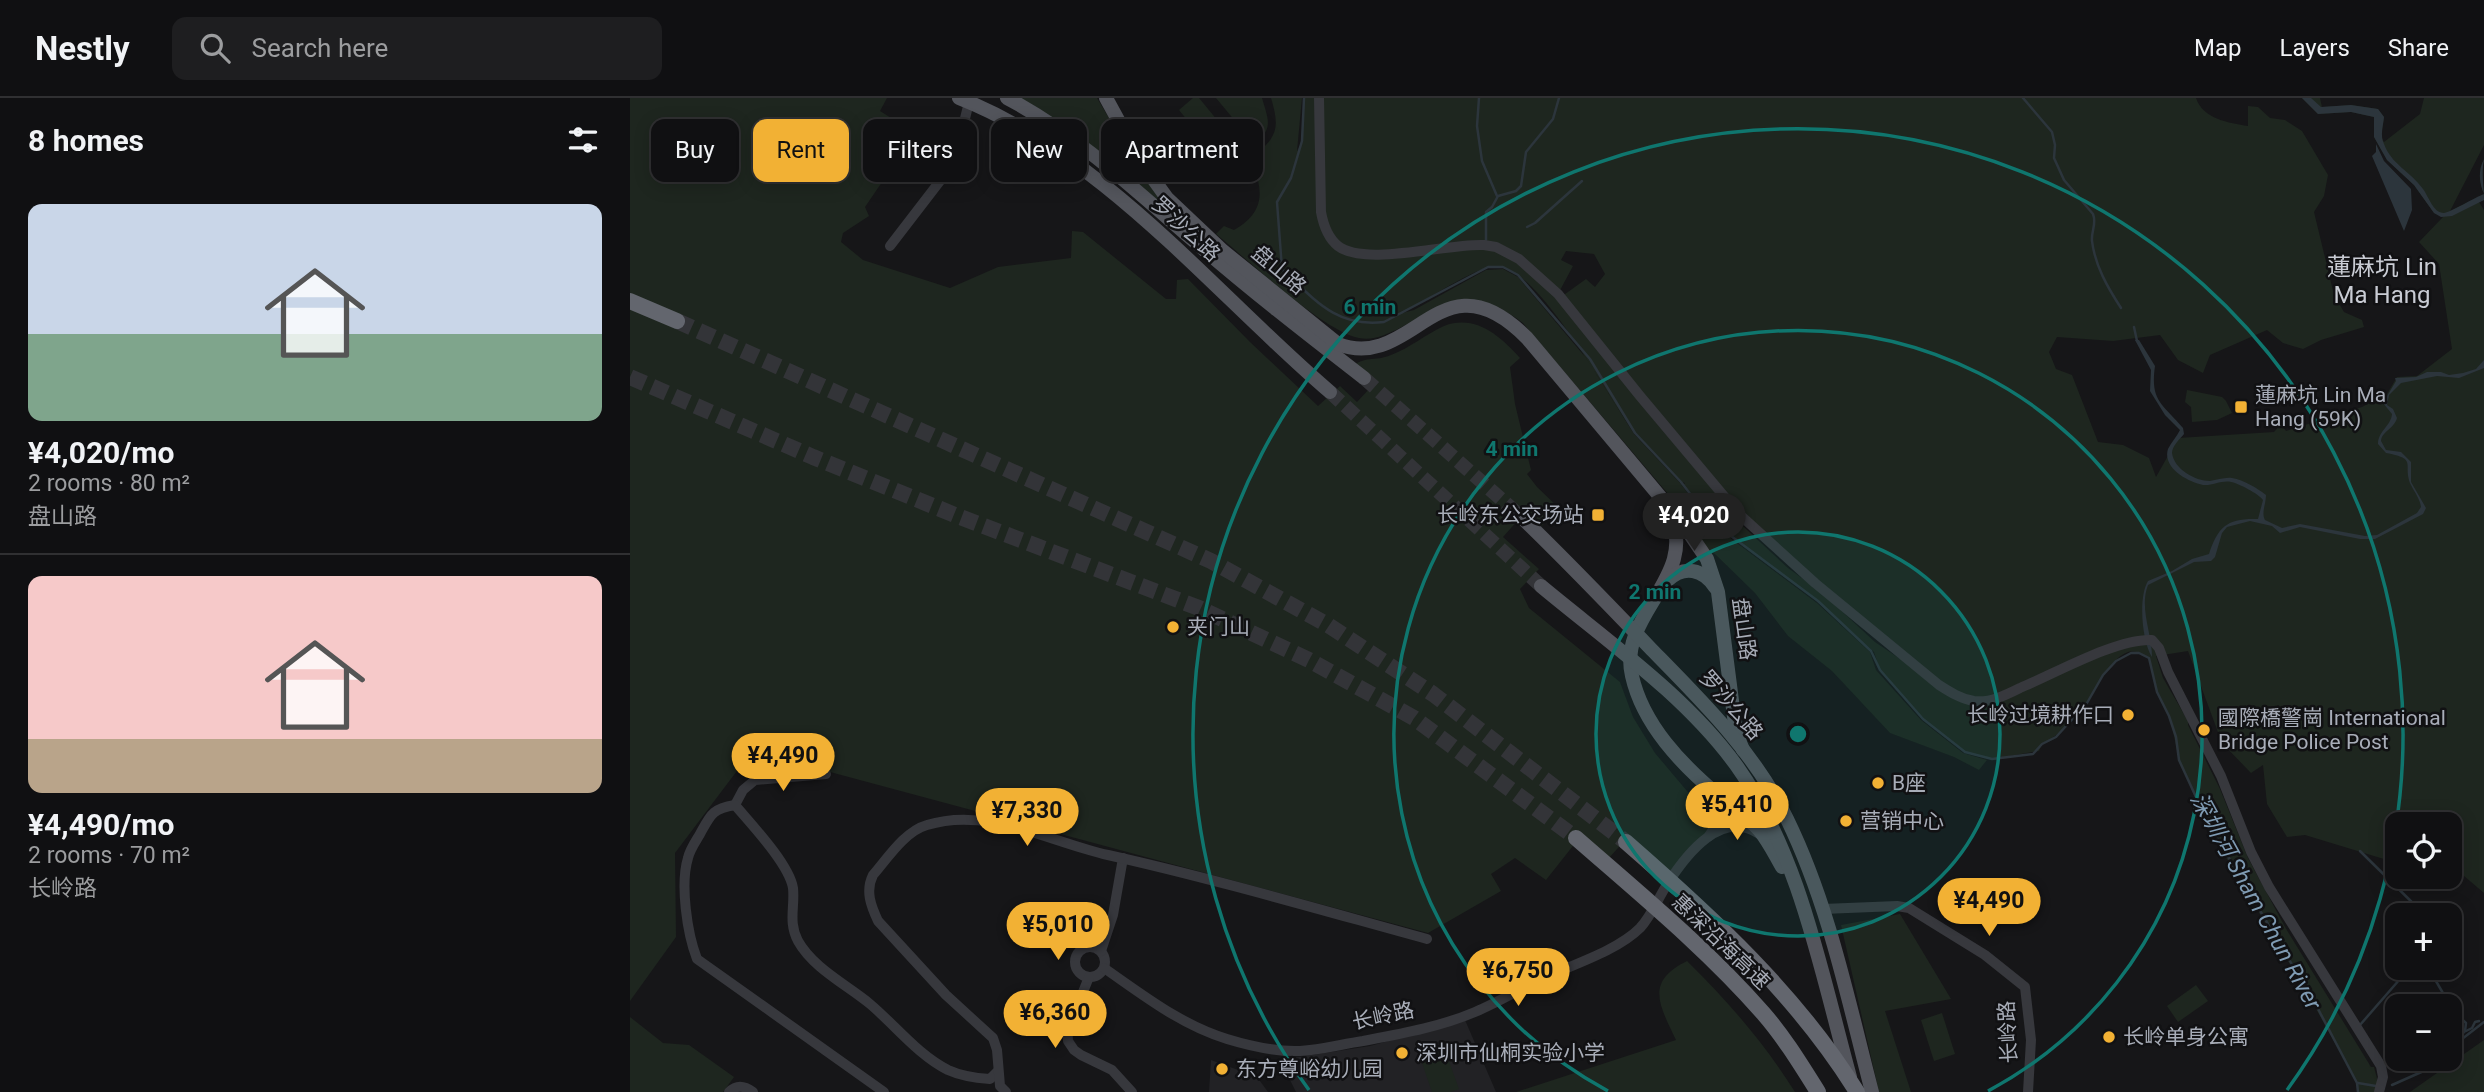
<!DOCTYPE html>
<meta charset="utf-8">
<style>
:root{--surface:#101012;--page:#1e1e20;--text:#f1f3f6;--muted:#9c9d9f;--line:#303032;--accent:#f2b134}
body{margin:0;font-family:Roboto,"Noto Sans SC",sans-serif;background:var(--page);color:var(--text);height:100vh;display:flex;flex-direction:column;font-size:26px;white-space:nowrap}
*{box-sizing:border-box;margin:0}
p{font-size:23px;color:var(--muted)}
.icon{flex:none;width:38px;height:38px;fill:none;stroke:currentColor;stroke-width:2;stroke-linecap:round;stroke-linejoin:round}
.map{position:relative;flex:1;overflow:hidden}
.drawer{display:flex;flex-direction:column;background:var(--surface);width:630px}
.drawer>*{flex:none}
.hud{position:absolute;left:21px;top:21px;width:665px;height:63px;display:flex;gap:14px}
.fabs{position:absolute;left:1755px;top:714px;display:grid;gap:14px}
.fabs a{display:grid;place-items:center;width:77px;height:77px;border-radius:14px;background:var(--surface);box-shadow:0 4px 18px #0003,0 0 0 2px var(--line);font-size:35px}
.price{position:absolute;translate:-50% -60px;padding:0 16px;border-radius:24px;background:var(--accent);color:#111;font-size:23px;line-height:46px;filter:drop-shadow(0 2px 4px #0008)}
.price::after{content:'';position:absolute;left:50%;top:42px;width:21px;height:16px;margin-left:-10px;background:inherit;clip-path:polygon(0 0,100% 0,50% 100%)}
.price.active{background:#222;color:#fff}
ul{padding:0;list-style:none}
li{display:grid;align-content:center;gap:14px;height:371px;padding:0 28px}
li+li{border-top:2px solid var(--line)}
li span{display:grid;place-items:center;height:217px;border-radius:14px;color:#555}
li>.icon{margin-inline-start:auto}
span .icon{width:126px;height:126px;fill:#fffc;stroke-width:1}
li b{font-size:30px}
h2{display:flex;justify-content:space-between;align-items:center;height:84px;padding:0 28px;font-size:30px}
.pill{padding:0 24px;border-radius:14px;background:var(--surface);box-shadow:0 4px 18px #0003,0 0 0 2px var(--line);font-size:24px;line-height:63px}
.pill.active{background:var(--accent);color:#111}
header{display:flex;align-items:center;gap:42px;box-sizing:border-box;height:98px;padding:0 35px;background:var(--surface);border-bottom:2px solid var(--line)}
header strong{font-size:33px}
nav{display:flex;gap:38px;margin-inline-start:auto;font-size:24px}
.search{width:490px;height:63px;background:var(--page);display:flex;align-items:center;gap:18px;box-sizing:border-box;padding:0 24px;border-radius:14px;color:var(--muted);font-size:26px}
main{display:flex;flex:1;min-height:0}
.map>svg:first-child{display:block}
.built{fill:#222225}
.green{fill:#1e261f;fill-rule:evenodd}
.water{fill:#2c353c}
.lines{fill:none;stroke-linecap:round;stroke-linejoin:round}
.stream{stroke:#2c353c;stroke-width:2.5}
.major-tunnel{stroke:#333438;stroke-width:14;stroke-dasharray:14 7;stroke-linecap:butt}
.highway-tunnel{stroke:#333438;stroke-width:16;stroke-dasharray:16 8;stroke-linecap:butt}
.minor{stroke:#37383d;stroke-width:10}
.major{stroke:#53555c;stroke-width:14}
.highway{stroke:#63666e;stroke-width:16}
.ring{fill:none;stroke:#0f766e;stroke-width:3.5}
.poi-dot{fill:#f2b134;stroke:#111113;stroke-width:2.5}
.labels{text-anchor:middle;stroke-width:5;stroke-linejoin:round;paint-order:stroke}
.street-label{font-size:21px;fill:#a8adb8;stroke:#111113}
.poi-label{font-size:21px;fill:#a8adb8;stroke:#111113;text-anchor:start}
.water-label{font-size:23px;font-style:italic;fill:#7f9bb3;stroke:#111113}
.quarter-label{font-size:24px;fill:#c9ccd4;stroke:#111113}
.centre{fill:#0f766e;stroke:#111113;stroke-width:3.5}
.ring-label{font-size:21px;text-anchor:middle;font-weight:bold;fill:#0f766e;stroke:#111113;stroke-width:5;stroke-linejoin:round;paint-order:stroke}
</style>
<header>
<strong>Nestly</strong>
<div class="search"><svg class="icon" aria-label="search" viewBox="0 0 24 24"><circle cx="10" cy="10" r="6"/><path d="M15 15l6 6"/></svg>Search here</div>
<nav><a>Map</a><a>Layers</a><a>Share</a></nav>
</header>
<main>
<section class="drawer">
<h2>8 homes<svg class="icon" aria-label="filters" viewBox="0 0 24 24"><path d="M4 7h16M4 17h16"/><circle cx="9" cy="7" r="2"/><circle cx="15" cy="17" r="2"/></svg></h2>
<ul>
<li><span style="background:linear-gradient(#c9d6e8 60%,#7fa58c 0)"><svg class="icon" aria-label="home" viewBox="0 0 24 24"><path d="M3 11l9-7 9 7M6 9v11h12V9"/></svg></span><div><b>¥4,020/mo</b><p>2 rooms · 80 m²</p><p>盘山路</p></div></li>
<li><span style="background:linear-gradient(#f6c9c9 75%,#b9a48a 0)"><svg class="icon" aria-label="home" viewBox="0 0 24 24"><path d="M3 11l9-7 9 7M6 9v11h12V9"/></svg></span><div><b>¥4,490/mo</b><p>2 rooms · 70 m²</p><p>长岭路</p></div></li>
</ul>
</section>
<div class="map">
<svg width="1854" height="994" viewBox="0 0 1854 994">
<rect width="100%" height="100%" fill="#161618"/>
<g class="built">
<polygon points="835,922 866,994 666,994 650,962 740,948"/>
<polygon points="581,962 627,979 638,994 579,994"/>
</g>
<g class="green">
<path d="M0,0H257L250,13L266,23L259,37L276,49L235,109L239,118L213,135L211,144L233,162L320,190L368,169L441,160L442,133L453,134L536,201H546L547,182L558,181L620,244L688,308L710,288L727,304L741,289L721,270C734,257 744,264 761,257C780,250 796,236 814,228C846,216 870,238 890,260L880,269L885,306L901,372L897,376L907,389L929,410L905,435L889,421L873,439L909,471L890,491L899,510L990,584L1003,619L1025,655L1057,693L1080,714L1083,726L1040,778L998,739L978,761L950,739L916,782L885,760L861,776L871,793L798,835L122,653L45,755L46,839L0,903Z"/>
<polygon points="386,0 467,0 505,64 564,133"/>
<polygon points="563,0 569,0 597,34 579,49 549,12"/>
<path d="M586,0H632C639,24 643,29 625,47Z"/>
<path d="M641,0H672L667,53L672,43L674,0H1566C1573,21 1599,25 1618,28V8L1628,9L1640,20L1655,22L1672,33L1698,77L1694,98L1684,114L1704,197L1714,214L1732,222L1734,229L1691,242L1673,251L1653,245L1637,232L1580,257L1573,275L1548,262L1530,237L1483,243L1427,239L1419,254L1426,271L1442,277L1468,344L1493,347L1519,360L1526,379L1548,340L1644,334L1651,326L1656,333L1732,309L1757,296L1767,279L1787,278L1822,251L1809,166L1789,144L1813,119L1804,115L1784,87L1757,62L1744,39V19L1721,14L1688,16L1672,0H1690L1692,9L1721,7L1748,11L1754,19L1751,39L1754,44L1790,16L1794,0H1854V47L1820,113L1854,96C1849,84 1848,72 1854,61C1851,77 1854,86 1854,102L1849,104L1854,112V795L1820,766V726H1768L1767,765L1675,737L1657,739L1637,706L1633,667L1621,675L1592,645L1558,553L1526,558L1533,580L1558,623V627L1590,691L1618,760L1655,829L1741,969H1744L1748,984L1745,994H1728L1726,983L1675,891L1577,728L1549,662L1540,619L1527,594L1519,559C1513,557 1505,552 1498,554C1482,559 1468,588 1460,600C1448,618 1431,636 1412,646L1409,653L1362,661L1335,654L1318,641L1317,638L1316,640L1295,623L1250,572L1244,554L1188,503L1081,423L1053,387L1055,385L1051,384C1032,365 1014,346 998,325C974,292 908,170 867,168C847,167 793,205 772,215L784,212L856,172L873,171L888,179L956,260L1004,336L1051,386L1079,424L1187,505L1240,554L1246,572L1291,622L1333,655L1357,662L1349,672L1324,659L1260,635L1202,573L1158,538L1125,495L1086,457L1073,447L1039,397L893,225C847,189 816,205 770,230C757,236 744,243 729,240C693,233 617,161 586,136L594,128L604,132C636,114 634,91 620,61C646,40 651,33 641,0ZM936,153L964,156L975,176L965,189L956,181L931,199L928,196L943,168L931,162ZM1089,393L1177,473L1312,586L1309,587L1245,544L1190,493L1158,470L1088,405L1084,395Z"/>
<polygon points="1557,292 1592,299 1596,303 1602,315 1587,322 1562,324 1561,309 1555,304"/>
<polygon points="1270,816 1321,901 1255,913 1281,994 1249,994 1211,827"/>
<path d="M1057,863C1097,902 1135,946 1165,994H886L1046,942C1030,908 1014,884 1057,863Z"/>
<polygon points="1566,887 1578,903 1548,924 1537,908"/>
<polygon points="1312,915 1325,956 1304,963 1291,922"/>
<polygon points="0,919 33,945 59,947 104,979 93,994 0,994"/>
<polygon points="1854,942 1854,994 1780,994"/>
<polygon points="813,947 829,991 821,994 802,994 789,956"/>
</g>
<g class="water">
<path d="M1672,0H1681L1691,9L1721,7L1748,11L1754,19C1753,29 1750,37 1754,46C1761,66 1781,74 1793,91C1799,99 1803,115 1814,115C1819,115 1846,99 1854,96C1849,84 1848,73 1854,61C1851,76 1854,87 1854,102L1822,118L1811,119L1804,115L1784,87L1757,62L1744,39V19L1721,14L1688,16Z"/>
<polygon points="1746,46 1754,63 1781,91 1782,112 1774,133 1742,58 1746,54"/>
<path d="M1505,242H1509L1525,268C1520,303 1532,305 1553,330L1554,336C1550,341 1542,348 1542,355C1544,371 1565,383 1580,383C1587,382 1595,379 1602,380C1614,382 1627,390 1636,397C1636,406 1631,415 1635,422L1652,430L1670,426L1735,438L1747,437L1787,415L1791,409C1790,401 1785,395 1781,387C1772,366 1789,361 1756,355L1748,346C1748,333 1761,328 1762,316L1753,305L1766,283L1765,280L1786,279L1797,274H1811L1819,277L1833,275L1846,271L1854,262V270L1829,280L1807,278L1771,285L1759,297L1757,307L1763,311L1767,320C1764,331 1752,333 1751,343L1756,352L1771,354L1781,364V384L1796,410L1793,416L1745,441H1730L1670,429L1650,435L1642,428L1620,423L1597,429L1592,435L1585,459L1581,463L1564,464L1518,487C1509,510 1522,535 1522,559C1512,544 1508,499 1518,483L1542,473L1562,461L1579,456C1588,428 1598,420 1628,421L1633,402C1629,396 1608,385 1601,384C1592,382 1582,388 1573,387C1558,384 1532,370 1538,351C1541,345 1547,338 1550,332L1535,317L1520,293L1521,272Z"/>
</g>
<g class="lines">
<g class="stream">
<path d="M674,0L672,43L661,80L647,104L652,171C684,201 706,230 754,224L858,169H873L888,177L960,261L1005,335L1051,384L1081,423L1188,503L1241,553L1250,572L1293,621L1335,654L1362,661L1403,656L1412,646L1426,639L1457,605L1473,577L1486,563L1501,555H1509L1519,560L1527,594L1539,618L1546,639L1549,662L1577,723L1686,907L1727,985L1728,994"/>
<polyline points="849,0 847,28 852,63 867,98"/>
<path d="M1393,0L1422,34L1425,47L1424,60L1434,82L1463,116C1467,126 1461,133 1462,143C1465,168 1478,190 1491,210"/>
<polyline points="897,129 905,125 952,83"/>
<polyline points="856,142 856,114 862,109 868,98 886,93 891,88 896,54 923,21 929,0"/>
<polyline points="1504,229 1507,243"/>
<polyline points="1730,753 1795,817"/>
<polyline points="1791,870 1803,878 1824,914 1836,925 1835,933 1820,948"/>
<polyline points="1730,927 1770,881 1789,870"/>
<polyline points="1836,933 1842,930 1845,924 1849,923"/>
<polyline points="1820,956 1832,941 1854,924"/>
<polyline points="1801,968 1808,961"/>
<polyline points="1728,985 1746,988"/>
<polyline points="1762,987 1805,968 1815,961"/>
</g>
<g class="major-tunnel">
<polyline points="734,280 888,416"/>
<polyline points="700,294 911,488"/>
</g>
<g class="highway-tunnel">
<polyline points="47,223 581,463 698,527 803,596 996,744"/>
<polyline points="0,279 183,359 325,417 569,510 679,562 784,620 946,740"/>
</g>
<g class="minor">
<path d="M689,0L691,114C693,125 698,140 708,148C734,169 819,145 854,147L866,149L889,161L928,196L1010,298L1109,416L1185,485L1309,587C1320,594 1331,601 1344,603C1360,605 1376,597 1390,590C1424,576 1487,540 1522,542L1529,550L1538,574L1591,678L1621,754L1639,789L1751,968L1753,979L1749,994"/>
<polyline points="260,148 320,70 327,53 340,0"/>
<polyline points="105,707 113,692 125,682 196,676"/>
<path d="M1079,738C1089,724 1091,710 1081,695"/>
<polyline points="1193,811 1267,808 1279,810 1355,857 1395,889 1401,942 1398,994"/>
<circle cx="460" cy="864" r="15"/>
<polyline points="471,853 483,817 493,760"/>
<path d="M474,870C513,897 551,927 597,941C620,948 645,954 670,953C691,952 712,946 733,943C770,936 810,929 845,914C866,905 887,893 907,883C938,868 986,854 1010,830C1022,817 1028,800 1038,785C1056,757 1092,710 1129,736"/>
<polyline points="459,879 451,899 437,923 438,943 444,952 451,957 482,972 502,994"/>
<path d="M99,994C107,986 115,988 123,994"/>
<path d="M254,994L67,861C57,835 50,786 58,760C60,751 66,743 70,736C81,716 82,711 105,707C121,726 159,766 163,790C165,809 158,824 168,843C183,870 217,887 240,906C265,927 288,957 318,972C331,978 345,980 360,981L367,974"/>
<path d="M376,994L370,988L367,952L363,940L316,897L248,823C241,808 235,793 243,777C257,761 275,733 297,727C357,708 420,744 478,757C585,781 691,812 797,841"/>
</g>
<g class="major">
<path d="M329,0C476,58 583,194 700,294"/>
<path d="M377,0C447,37 504,91 563,142C618,190 676,235 734,280"/>
<path d="M476,0L511,64L537,100L593,153L708,246C784,275 810,152 897,240L1053,426L1077,461L1088,494L1106,634L1113,652"/>
<path d="M1039,414C1071,479 987,515 1002,578C1013,627 1052,667 1089,698C1102,709 1118,719 1130,733C1139,744 1145,757 1152,769"/>
<path d="M888,416C934,460 978,506 1022,552C1073,604 1125,655 1157,721C1199,807 1218,902 1242,994"/>
<path d="M1038,482C1054,467 1073,471 1085,489"/>
<path d="M911,488C977,543 1056,598 1106,667C1170,757 1191,874 1220,979"/>
</g>
<g class="highway">
<polyline points="0,203 47,223"/>
<path d="M946,740C1010,796 1077,851 1133,915C1154,939 1171,967 1188,994"/>
<path d="M996,744C1082,819 1167,897 1227,994"/>
</g>
</g>
<circle cx="1168" cy="636" r="202" fill="#0f766e" fill-opacity=".12"/>
<g class="ring">
<circle cx="1168" cy="636" r="202"/>
<path d="M978 993A404 404 0 1 1 1358 993"/>
<path d="M679 992A605 605 0 1 1 1657 992"/>
</g>
<g class="poi-dot">
<rect x="1604" y="302" width="14" height="14" rx="3.5"/>
<rect x="961" y="410" width="14" height="14" rx="3.5"/>
<circle cx="543" cy="529" r="7"/>
<circle cx="1498" cy="617" r="7"/>
<circle cx="1574" cy="632" r="7"/>
<circle cx="1248" cy="685" r="7"/>
<circle cx="1216" cy="723" r="7"/>
<circle cx="1479" cy="939" r="7"/>
<circle cx="772" cy="955" r="7"/>
<circle cx="592" cy="971" r="7"/>
</g>
<g class="labels">
<g class="street-label">
<text transform="translate(556 131) rotate(43)" y="7">罗沙公路</text>
<text transform="translate(649 172) rotate(40)" y="7">盘山路</text>
<text transform="translate(1114 531) rotate(82)" y="7">盘山路</text>
<text transform="translate(1101 607) rotate(49)" y="7">罗沙公路</text>
<text transform="translate(1091 844) rotate(44)" y="7">惠深沿海高速</text>
<text transform="translate(753 918) rotate(-12)" y="7">长岭路</text>
<text transform="translate(1378 934) rotate(-93)" y="7">长岭路</text>
</g>
<g class="poi-label">
<text x="1625" y="304">蓮麻坑 Lin Ma<tspan x="1625" dy="24">Hang (59K)</tspan></text>
<text x="954" y="424" text-anchor="end">长岭东公交场站</text>
<text x="557" y="536">夹门山</text>
<text x="1484" y="624" text-anchor="end">长岭过境耕作口</text>
<text x="1588" y="627">國際橋警崗 International<tspan x="1588" dy="24">Bridge Police Post</tspan></text>
<text x="1262" y="692">B座</text>
<text x="1230" y="730">营销中心</text>
<text x="1493" y="946">长岭单身公寓</text>
<text x="786" y="962">深圳市仙桐实验小学</text>
<text x="606" y="978">东方尊峪幼儿园</text>
</g>
<g class="water-label">
<text transform="translate(1626 803) rotate(61)" y="8">深圳河 Sham Chun River</text>
</g>
<g class="quarter-label">
<text x="1752" y="177">蓮麻坑 Lin<tspan x="1752" dy="28">Ma Hang</tspan></text>
</g>
</g>
<circle cx="1168" cy="636" r="10" class="centre"/>
<g class="ring-label">
<text x="740" y="216">6 min</text>
<text x="882" y="358">4 min</text>
<text x="1025" y="501">2 min</text>
</g>
</svg>
<div class="fabs">
<a><svg class="icon" aria-label="locate" viewBox="0 0 24 24"><circle cx="12" cy="12" r="6"/><path d="M12 2v4M12 18v4M2 12h4M18 12h4"/></svg></a>
<a>+</a>
<a>−</a>
</div>
<b class="price active" style="left:1064px;top:455px">¥4,020</b>
<b class="price" style="left:153px;top:695px">¥4,490</b>
<b class="price" style="left:1107px;top:744px">¥5,410</b>
<b class="price" style="left:397px;top:750px">¥7,330</b>
<b class="price" style="left:1359px;top:840px">¥4,490</b>
<b class="price" style="left:428px;top:864px">¥5,010</b>
<b class="price" style="left:888px;top:910px">¥6,750</b>
<b class="price" style="left:425px;top:952px">¥6,360</b>
<div class="hud">
<a class="pill">Buy</a>
<a class="pill active">Rent</a>
<a class="pill">Filters</a>
<a class="pill">New</a>
<a class="pill">Apartment</a>
</div>
</div>
</main>
